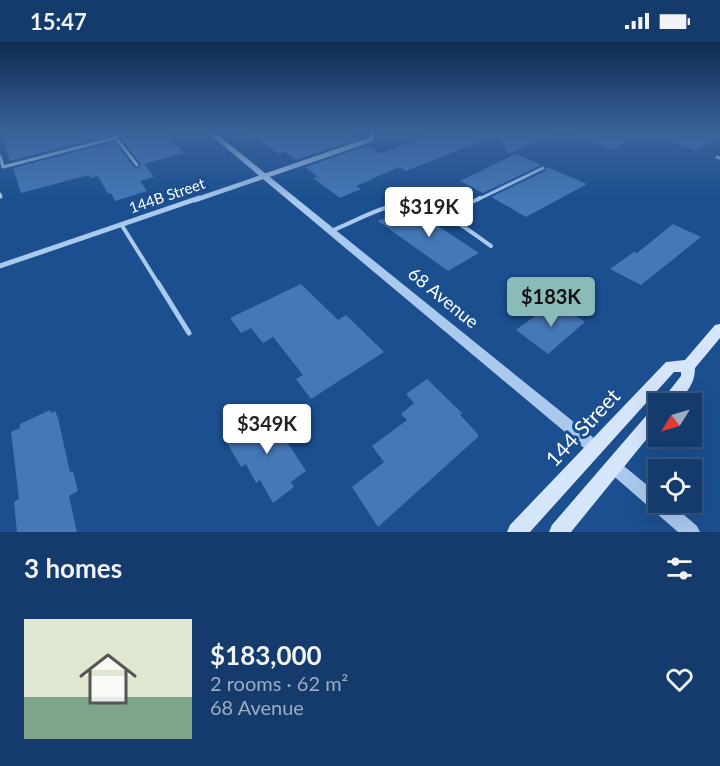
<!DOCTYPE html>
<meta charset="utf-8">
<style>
:root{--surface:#143b6b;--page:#1d4271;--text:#f1f3f6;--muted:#9dadc1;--line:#33557e;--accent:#8bbbb9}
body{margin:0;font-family:Lato,sans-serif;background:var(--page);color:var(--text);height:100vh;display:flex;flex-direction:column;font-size:22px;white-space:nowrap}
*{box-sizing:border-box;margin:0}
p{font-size:20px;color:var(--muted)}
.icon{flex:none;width:33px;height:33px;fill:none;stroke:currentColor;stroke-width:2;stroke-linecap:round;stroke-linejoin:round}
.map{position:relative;height:490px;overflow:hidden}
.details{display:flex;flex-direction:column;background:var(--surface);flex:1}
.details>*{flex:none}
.needle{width:39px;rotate:233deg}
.tools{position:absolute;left:648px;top:351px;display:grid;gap:12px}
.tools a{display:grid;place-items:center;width:54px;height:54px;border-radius:0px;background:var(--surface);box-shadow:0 6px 24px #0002,0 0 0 2px var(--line);font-size:30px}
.price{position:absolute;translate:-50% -51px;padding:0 14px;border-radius:6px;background:#fff;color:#222;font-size:20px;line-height:39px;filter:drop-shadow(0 2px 3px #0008)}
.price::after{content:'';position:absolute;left:50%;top:36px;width:18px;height:14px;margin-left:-9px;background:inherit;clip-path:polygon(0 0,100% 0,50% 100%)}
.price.active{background:var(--accent);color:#111}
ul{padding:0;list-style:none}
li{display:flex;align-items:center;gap:18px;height:150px;padding:0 24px}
li span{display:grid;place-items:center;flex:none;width:168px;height:120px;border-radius:0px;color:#555}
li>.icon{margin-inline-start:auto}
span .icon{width:72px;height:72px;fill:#fffc;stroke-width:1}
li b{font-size:26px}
h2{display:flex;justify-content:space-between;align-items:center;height:72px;padding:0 24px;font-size:26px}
.status{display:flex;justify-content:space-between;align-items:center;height:42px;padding:0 30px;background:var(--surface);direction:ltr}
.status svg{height:16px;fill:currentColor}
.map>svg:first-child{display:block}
.building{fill:#4478b7}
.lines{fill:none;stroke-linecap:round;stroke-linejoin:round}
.service-far2{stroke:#a9c9ee;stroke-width:3}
.service-far1{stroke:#a9c9ee;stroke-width:4}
.service{stroke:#a9c9ee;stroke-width:5}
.minor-far1{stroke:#a9c9ee;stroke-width:4.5}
.minor{stroke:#a9c9ee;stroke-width:5}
.tertiary{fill:#a9c9ee;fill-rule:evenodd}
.secondary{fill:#d6e6fa;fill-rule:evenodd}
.labels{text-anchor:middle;stroke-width:6;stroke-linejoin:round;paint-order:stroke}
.far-street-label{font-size:15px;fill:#fff;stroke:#1b4f8f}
.street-label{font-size:18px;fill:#fff;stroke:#1b4f8f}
.near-street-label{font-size:21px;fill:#fff;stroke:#1b4f8f}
</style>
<div class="status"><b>15:47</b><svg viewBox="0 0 49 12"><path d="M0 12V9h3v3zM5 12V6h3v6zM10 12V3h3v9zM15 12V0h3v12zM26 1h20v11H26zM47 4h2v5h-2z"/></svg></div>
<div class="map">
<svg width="720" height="490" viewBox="0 0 720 490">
<rect width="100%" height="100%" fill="#1b4f8f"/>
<g class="building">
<polygon points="26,90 107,90 109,94 10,119 2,96"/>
<polygon points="116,90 163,90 184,111 144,122 154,135 140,139 147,149 115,159 111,151 108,152 98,134 91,136 89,133 21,151 13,126 114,100 134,125 139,126 140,121"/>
<polygon points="250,90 345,90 357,98 296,118 285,110 278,112"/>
<polygon points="438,90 557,90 508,112 499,92 406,129 399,125 356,144 361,147 340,156 313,136 318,135 305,125 367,104 379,111 383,111"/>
<polygon points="570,90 646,90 612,108"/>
<polygon points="651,90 720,90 720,95 697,109 650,93"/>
<polygon points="516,112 541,123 483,151 460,139"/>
<polygon points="547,125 587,142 526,175 491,155 545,129"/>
<polygon points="403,167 412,167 479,211 448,229 378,179"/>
<polygon points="673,182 701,195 641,243 610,227 634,210 637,211"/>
<polygon points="301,242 338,278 346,273 384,310 311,357 296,337 303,333 273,295 263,301 251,286 241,291 230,276"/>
<polygon points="550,263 555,266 563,265 585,280 548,312 516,288"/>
<polygon points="427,337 462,371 460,373 478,392 478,395 378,485 352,445 384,420 372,404 407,378 401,372 414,361 406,352"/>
<polygon points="50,368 51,371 55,369 58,376 70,430 73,429 78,449 69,454 77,490 17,490 14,460 19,457 11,390 20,386 20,382"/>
<polygon points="267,369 306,429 291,440 294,445 273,461 260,438 256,441 246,422 241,425 226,399 237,392 235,387"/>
</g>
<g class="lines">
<g class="service-far2">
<polyline points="111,90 137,123"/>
<polyline points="0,114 3,125 115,96"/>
<polyline points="717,115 720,116"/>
<polyline points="0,152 1,155"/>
<polyline points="477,158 543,126"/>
</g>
<g class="service-far1">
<polyline points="445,173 480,156"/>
<polyline points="121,182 159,243"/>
<path d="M331,189C351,181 370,170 391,164C429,154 462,184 491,204"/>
</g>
<polyline class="service" points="158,241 189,291"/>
<polyline class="minor-far1" points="195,158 364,100 371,97 374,90"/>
<polyline class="minor" points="0,224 199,156"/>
<g class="tertiary">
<polygon points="207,90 214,90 600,401 602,406 600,411 595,413 590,411"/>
<polygon points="614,417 619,420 658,452 658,460 669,460 697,484 700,490 678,490 609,430 606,425 609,420"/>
</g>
<g class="secondary">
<path d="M720,282V296L695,326C695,342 687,349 677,362H659L681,334V330H674L530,490H507L510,483L666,320L685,318L715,283Z"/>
<polygon points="658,365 658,383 571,490 549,490 552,483 652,367"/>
</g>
</g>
<linearGradient id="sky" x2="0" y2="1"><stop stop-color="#0f2b4f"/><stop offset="0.57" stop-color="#39639b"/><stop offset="1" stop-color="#39639b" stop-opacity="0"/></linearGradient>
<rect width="720" height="159" fill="url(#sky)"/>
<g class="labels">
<g class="far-street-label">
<text transform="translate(167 154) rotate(-19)" y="5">144B Street</text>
</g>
<g class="street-label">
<text transform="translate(443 256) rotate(39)" y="6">68 Avenue</text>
</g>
<g class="near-street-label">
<text transform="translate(583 386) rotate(-47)" y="7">144 Street</text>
</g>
</g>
</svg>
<div class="tools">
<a><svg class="needle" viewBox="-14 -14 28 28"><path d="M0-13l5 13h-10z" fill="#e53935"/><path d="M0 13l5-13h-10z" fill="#9dadc1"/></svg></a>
<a><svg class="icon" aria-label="locate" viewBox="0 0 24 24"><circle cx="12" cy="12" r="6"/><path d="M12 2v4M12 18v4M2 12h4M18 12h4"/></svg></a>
</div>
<b class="price" style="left:429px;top:196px">$319K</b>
<b class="price active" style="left:551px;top:286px">$183K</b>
<b class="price" style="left:267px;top:413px">$349K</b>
</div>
<section class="details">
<h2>3 homes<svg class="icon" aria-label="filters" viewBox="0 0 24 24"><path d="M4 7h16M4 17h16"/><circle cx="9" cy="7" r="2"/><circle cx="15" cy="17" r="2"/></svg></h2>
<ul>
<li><span style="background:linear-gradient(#dfe7d0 65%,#7fa58c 0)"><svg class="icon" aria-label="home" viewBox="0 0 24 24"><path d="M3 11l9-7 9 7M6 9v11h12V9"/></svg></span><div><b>$183,000</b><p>2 rooms · 62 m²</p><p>68 Avenue</p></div><svg class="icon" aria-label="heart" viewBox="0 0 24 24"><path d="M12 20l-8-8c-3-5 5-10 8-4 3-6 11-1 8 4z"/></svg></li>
</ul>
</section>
